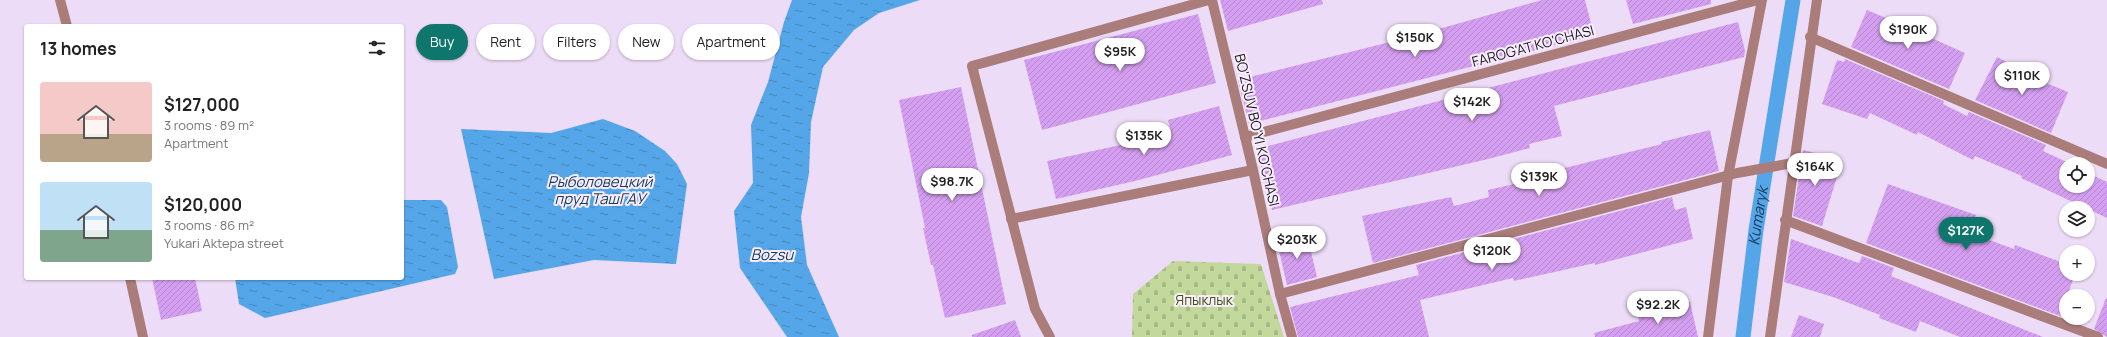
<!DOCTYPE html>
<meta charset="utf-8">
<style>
:root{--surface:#fff;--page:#f6f6f6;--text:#222;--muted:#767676;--accent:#0f766e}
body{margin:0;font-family:Manrope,sans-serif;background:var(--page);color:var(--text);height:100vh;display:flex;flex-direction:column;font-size:15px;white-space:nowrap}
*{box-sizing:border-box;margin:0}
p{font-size:13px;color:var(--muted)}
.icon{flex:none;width:22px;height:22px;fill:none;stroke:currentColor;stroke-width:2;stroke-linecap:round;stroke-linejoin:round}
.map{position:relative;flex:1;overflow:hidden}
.sheet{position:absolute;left:24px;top:24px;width:380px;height:256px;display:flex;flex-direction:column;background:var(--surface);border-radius:4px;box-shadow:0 1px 3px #0004}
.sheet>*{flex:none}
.hud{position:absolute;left:416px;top:24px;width:380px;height:36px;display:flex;gap:8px}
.tools{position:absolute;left:2059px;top:157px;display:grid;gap:8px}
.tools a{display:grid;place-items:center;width:36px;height:36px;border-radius:50%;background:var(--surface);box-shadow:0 1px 3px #0004;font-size:20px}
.price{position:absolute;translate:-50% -34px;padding:0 9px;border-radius:14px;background:#fff;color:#222;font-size:13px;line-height:26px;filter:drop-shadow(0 1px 2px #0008)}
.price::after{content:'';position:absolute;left:50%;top:24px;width:12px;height:9px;margin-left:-6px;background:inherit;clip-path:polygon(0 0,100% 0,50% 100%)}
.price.selected{background:var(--accent);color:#fff}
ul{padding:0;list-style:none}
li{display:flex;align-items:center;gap:12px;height:100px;padding:0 16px}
li span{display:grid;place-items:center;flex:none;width:112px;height:80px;border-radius:4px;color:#555}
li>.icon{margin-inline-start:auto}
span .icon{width:48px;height:48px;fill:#fffc;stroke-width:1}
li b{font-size:17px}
h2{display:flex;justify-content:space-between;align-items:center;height:48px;padding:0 16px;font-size:17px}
.chip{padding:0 14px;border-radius:18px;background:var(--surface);box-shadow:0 1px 3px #0004;font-size:14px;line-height:36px}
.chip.selected{background:var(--accent);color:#fff}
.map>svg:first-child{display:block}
.cemetery{fill:url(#cemetery-stones)}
.water{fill:url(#water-ripples)}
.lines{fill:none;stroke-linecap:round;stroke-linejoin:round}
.canal{stroke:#55a6e9;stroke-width:15}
.building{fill:url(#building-hatch)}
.minor{stroke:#aa7c7a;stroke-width:10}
.tertiary{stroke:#aa7c7a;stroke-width:10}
.labels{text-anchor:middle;stroke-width:4;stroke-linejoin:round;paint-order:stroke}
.street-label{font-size:14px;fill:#1e1821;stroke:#f7edfc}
.park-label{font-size:14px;fill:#435612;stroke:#f7edfc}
.water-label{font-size:15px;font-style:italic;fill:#193a56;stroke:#f7edfc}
</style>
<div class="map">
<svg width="2107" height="337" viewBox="0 0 2107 337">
<defs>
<pattern id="cemetery-stones" width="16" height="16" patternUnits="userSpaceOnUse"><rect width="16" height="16" fill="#c3d99b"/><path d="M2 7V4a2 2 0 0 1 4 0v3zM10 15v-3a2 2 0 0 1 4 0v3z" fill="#a7ba85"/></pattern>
<pattern id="water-ripples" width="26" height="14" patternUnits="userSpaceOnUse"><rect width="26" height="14" fill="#55a6e9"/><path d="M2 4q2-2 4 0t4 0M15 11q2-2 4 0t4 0" fill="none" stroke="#4686bc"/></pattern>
<pattern id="building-hatch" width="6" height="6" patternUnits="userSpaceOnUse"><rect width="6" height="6" fill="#d59ff1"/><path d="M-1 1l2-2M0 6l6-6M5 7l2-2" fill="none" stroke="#b688ce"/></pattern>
</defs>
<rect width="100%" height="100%" fill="#eddcf7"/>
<polygon class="cemetery" points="1173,261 1261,264 1284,337 1132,337 1133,294"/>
<g class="water">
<polygon points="792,0 920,0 879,13 854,30 823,67 811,122 809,173 801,217 807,265 839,337 787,337 740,268 734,211 753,183 751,125 768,82 784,22"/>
<polygon points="603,119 635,131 665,151 677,164 687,184 676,264 594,260 494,279 461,129 551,133"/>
<polygon points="402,200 441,200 447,207 458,267 455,274 265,318 239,304 235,278 402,278"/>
</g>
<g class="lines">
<path class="canal" id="s1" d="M1743,337L1756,230L1793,0"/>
</g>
<g class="building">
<polygon points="1220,0 1322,0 1323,4 1228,31"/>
<polygon points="1542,0 1585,0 1594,35 1249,124 1238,80 1410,37"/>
<polygon points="1626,0 1711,0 1711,4 1633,24"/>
<polygon points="1867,10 1900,24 1899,27 1926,39 1927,36 1965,53 1949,89 1851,47"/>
<polygon points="1198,14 1216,83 1042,130 1024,60"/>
<polygon points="1738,22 1745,51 1744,57 1554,106 1562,136 1529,144 1530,148 1488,159 1272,210 1257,149"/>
<polygon points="1997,57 2023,70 2022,73 2068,92 2051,133 1975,100"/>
<polygon points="1845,59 1944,101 1943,104 1967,116 1969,112 2046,145 2043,151 2071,164 2066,164 2066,186 2088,186 2088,173 2107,182 2107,218 2021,178 2022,176 1975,156 1973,160 1918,132 1917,135 1870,113 1867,119 1822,104 1837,60 1844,62"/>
<polygon points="961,87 1006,304 945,318 933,265 931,265 923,228 925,228 899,100"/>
<polygon points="1219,106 1232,155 1135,181 1056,199 1047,161 1125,144 1125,143 1171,131 1168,120"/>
<polygon points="1710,130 1719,171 1373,263 1362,216 1451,197 1454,206 1489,197 1488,190 1536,179 1536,175 1662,144 1661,142"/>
<polygon points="1803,150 1842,160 1822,226 1793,216"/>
<polygon points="1888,184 1976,215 1970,233 2014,249 2015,245 2066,264 2066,274 2075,274 2060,316 1866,243"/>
<polygon points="1672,197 1675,210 1686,207 1693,239 1595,265 1595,263 1514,281 1513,278 1420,300 1429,337 1298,337 1290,307 1419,275 1416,265"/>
<polygon points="1307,235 1317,277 1287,285 1277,242"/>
<polygon points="1791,239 1859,263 1862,256 1894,268 1891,276 2043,337 1960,337 1920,321 1916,332 1879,318 1880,315 1833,297 1784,282"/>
<polygon points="152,278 195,278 202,311 161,320"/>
<polygon points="2106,298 2107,299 2107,337 2094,329"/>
<polygon points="1690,302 1698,337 1595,337 1594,333 1639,321 1638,315"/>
<polygon points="1799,315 1824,324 1820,337 1791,337"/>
<polygon points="1015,320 1021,337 972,337 972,335"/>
</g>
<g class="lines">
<g class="minor">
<polyline points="60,0 67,26"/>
<polyline points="1212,0 1253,170 1280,294 1292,337"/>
<polyline points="1810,37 2107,164"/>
<polyline points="1245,137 1758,0"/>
<polyline points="1011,219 1253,170"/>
<polyline points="1785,220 2098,337"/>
<polyline points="130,278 143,337"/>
<polyline points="1280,294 1737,173 1793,163"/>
<polyline points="1050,337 1035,309 972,66 1209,0"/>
<polyline points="1708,337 1728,176 1762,0"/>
</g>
<polyline class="tertiary" points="1770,337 1817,0"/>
</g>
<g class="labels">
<g class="street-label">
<text transform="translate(1533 46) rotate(-15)" y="5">FAROG'AT KO'CHASI</text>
<text transform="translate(1257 130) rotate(77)" y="5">BO'ZSUV BO'YI KO'CHASI</text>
</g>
<g class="park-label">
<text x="1204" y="305">Япыклык</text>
</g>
<g class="water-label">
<text x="600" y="187">Рыболовецкий<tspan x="600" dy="17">пруд ТашГАУ</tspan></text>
<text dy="5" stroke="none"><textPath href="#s1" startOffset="122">Kumaryk</textPath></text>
<text x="772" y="260">Bozsu</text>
</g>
</g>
</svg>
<div class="tools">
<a><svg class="icon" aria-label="locate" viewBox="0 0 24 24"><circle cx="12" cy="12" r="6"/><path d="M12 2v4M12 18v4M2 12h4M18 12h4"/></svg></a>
<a><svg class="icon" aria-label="layers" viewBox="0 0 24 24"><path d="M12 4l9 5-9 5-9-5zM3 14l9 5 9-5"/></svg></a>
<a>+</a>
<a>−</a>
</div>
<b class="price" style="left:1908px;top:50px">$190K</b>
<b class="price" style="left:1415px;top:58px">$150K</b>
<b class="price" style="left:1120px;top:72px">$95K</b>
<b class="price" style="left:2022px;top:96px">$110K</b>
<b class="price" style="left:1472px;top:122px">$142K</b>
<b class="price" style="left:1144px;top:156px">$135K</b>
<b class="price" style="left:1815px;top:187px">$164K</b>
<b class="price" style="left:1539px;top:197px">$139K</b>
<b class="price" style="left:952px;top:202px">$98.7K</b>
<b class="price selected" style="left:1966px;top:251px">$127K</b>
<b class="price" style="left:1297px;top:260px">$203K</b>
<b class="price" style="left:1492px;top:271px">$120K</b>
<b class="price" style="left:1658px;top:325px">$92.2K</b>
<div class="hud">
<a class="chip selected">Buy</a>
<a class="chip">Rent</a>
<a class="chip">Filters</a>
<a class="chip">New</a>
<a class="chip">Apartment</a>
</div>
<section class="sheet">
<h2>13 homes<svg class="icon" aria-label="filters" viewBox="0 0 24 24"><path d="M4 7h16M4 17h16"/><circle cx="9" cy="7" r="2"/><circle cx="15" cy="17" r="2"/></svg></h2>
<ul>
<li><span style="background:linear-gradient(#f6c9c9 65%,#b9a48a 0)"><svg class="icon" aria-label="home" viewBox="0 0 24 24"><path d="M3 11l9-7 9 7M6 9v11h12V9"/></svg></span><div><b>$127,000</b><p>3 rooms · 89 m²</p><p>Apartment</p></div></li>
<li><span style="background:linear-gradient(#bfe0f5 60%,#7fa58c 0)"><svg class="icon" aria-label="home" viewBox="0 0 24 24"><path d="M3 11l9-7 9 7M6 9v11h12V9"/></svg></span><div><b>$120,000</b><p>3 rooms · 86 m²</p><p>Yukari Aktepa street</p></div></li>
</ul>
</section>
</div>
